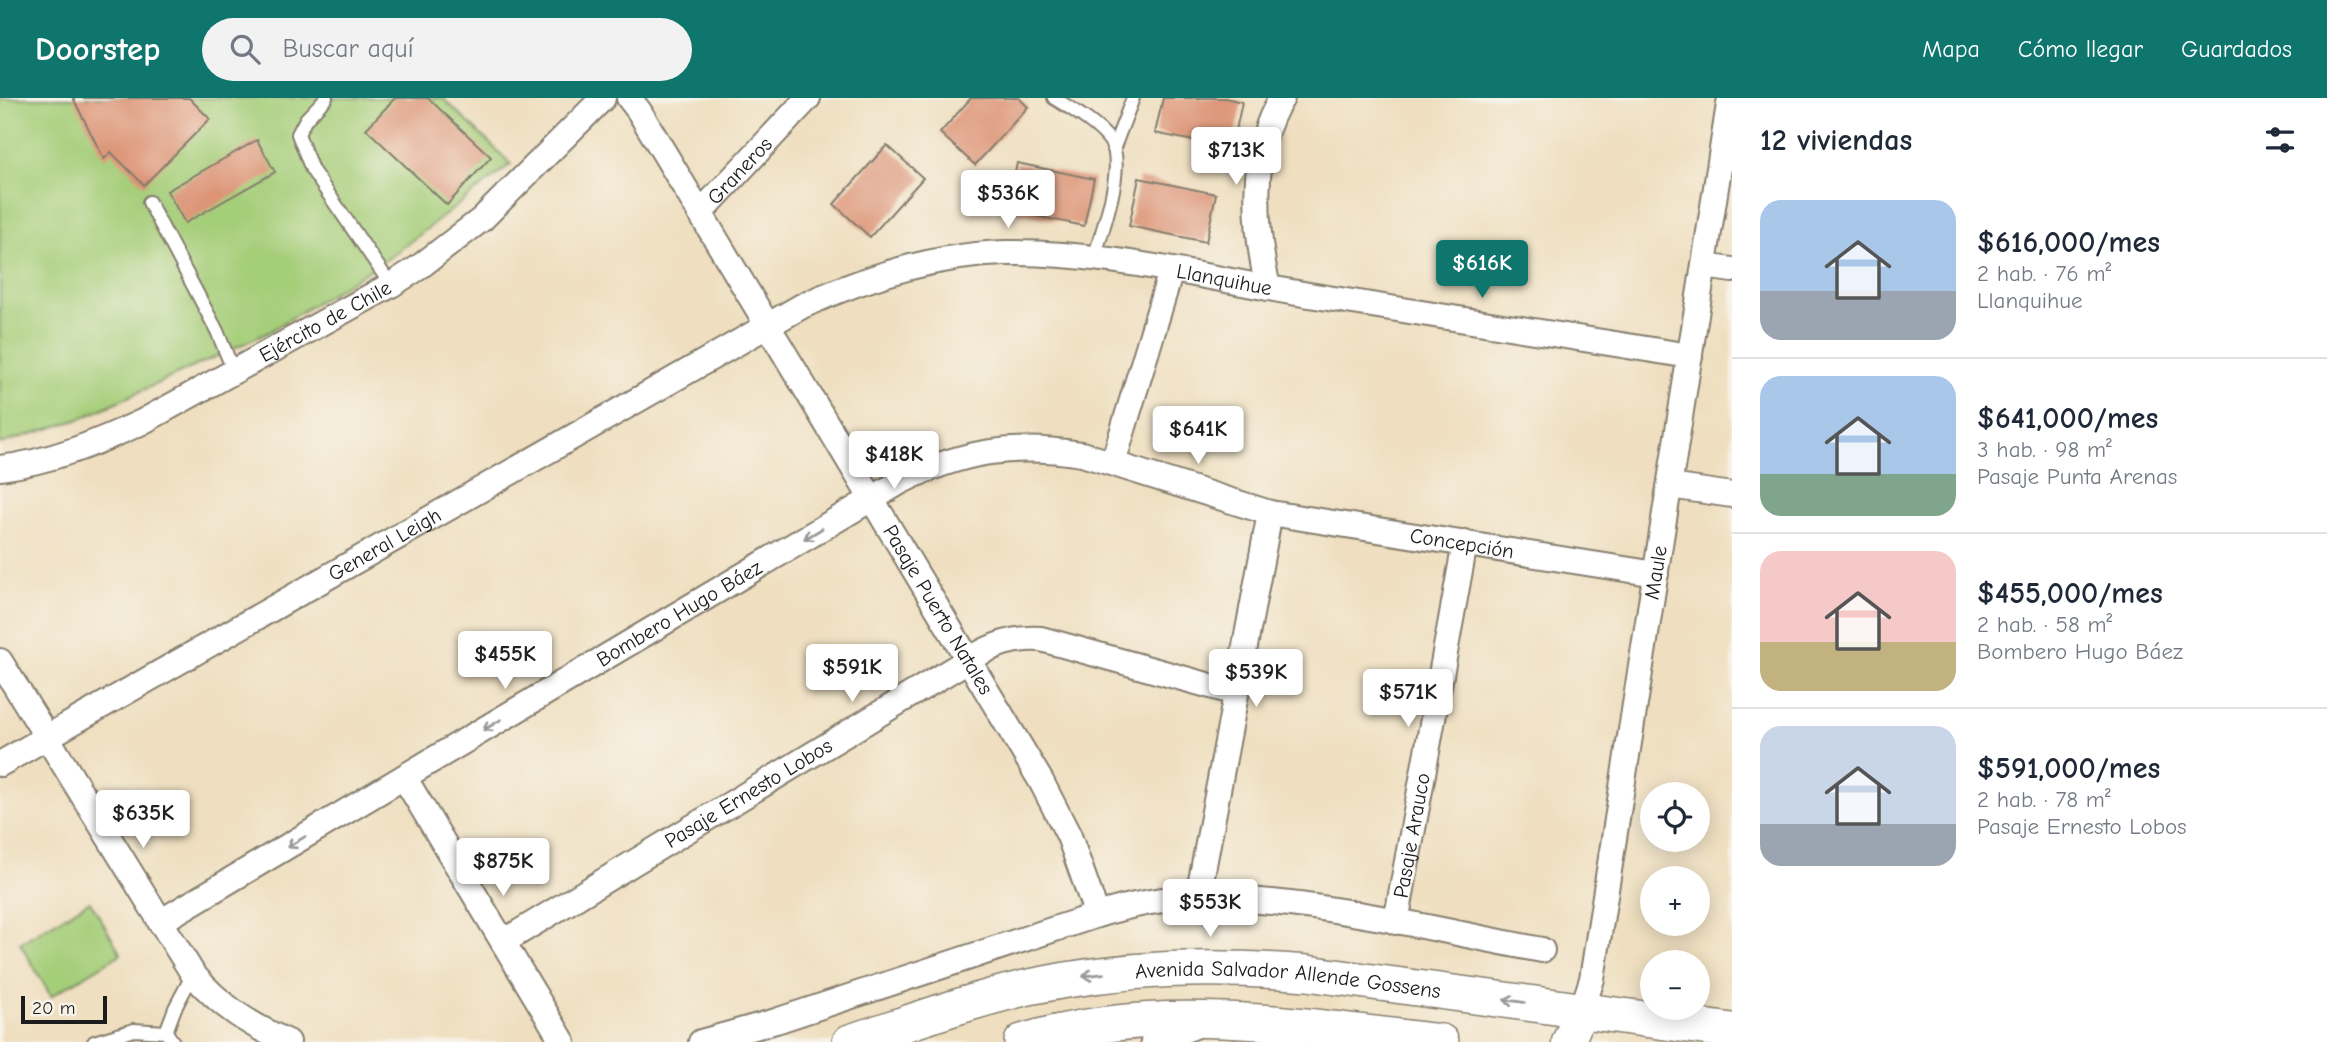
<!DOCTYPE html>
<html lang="es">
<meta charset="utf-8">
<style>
:root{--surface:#fff;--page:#f2f2f3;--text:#1f2937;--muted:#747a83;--line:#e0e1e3;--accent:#0f766e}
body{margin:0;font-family:"Comic Neue",sans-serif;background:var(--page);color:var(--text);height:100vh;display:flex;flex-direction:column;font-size:26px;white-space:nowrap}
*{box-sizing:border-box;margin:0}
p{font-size:23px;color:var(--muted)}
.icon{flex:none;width:38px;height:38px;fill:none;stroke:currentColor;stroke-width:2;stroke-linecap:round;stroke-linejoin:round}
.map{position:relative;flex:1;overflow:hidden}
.sheet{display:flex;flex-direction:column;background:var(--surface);width:595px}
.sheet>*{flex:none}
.fabs{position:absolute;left:1640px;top:684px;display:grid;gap:14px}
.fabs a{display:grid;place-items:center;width:70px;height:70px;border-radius:50%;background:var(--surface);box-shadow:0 4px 18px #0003;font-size:35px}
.scale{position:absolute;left:21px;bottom:18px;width:86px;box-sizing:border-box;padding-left:7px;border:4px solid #1c1c1c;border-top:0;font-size:19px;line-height:24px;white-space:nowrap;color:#1c1c1c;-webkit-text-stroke:5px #f7f3e8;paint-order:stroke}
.price{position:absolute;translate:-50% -60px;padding:0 16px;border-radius:7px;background:#fff;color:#222;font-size:23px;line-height:46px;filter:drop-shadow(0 2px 4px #0008)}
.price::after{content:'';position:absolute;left:50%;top:42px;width:21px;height:16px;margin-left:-10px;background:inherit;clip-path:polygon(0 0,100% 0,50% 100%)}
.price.on{background:var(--accent);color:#fff}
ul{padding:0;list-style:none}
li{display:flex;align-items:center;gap:21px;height:175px;padding:0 28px}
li+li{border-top:2px solid var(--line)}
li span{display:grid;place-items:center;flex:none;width:196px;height:140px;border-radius:21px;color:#555}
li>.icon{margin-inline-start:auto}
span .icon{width:84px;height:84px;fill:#fffc;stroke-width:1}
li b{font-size:30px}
h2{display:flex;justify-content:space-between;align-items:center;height:84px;padding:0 28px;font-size:30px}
header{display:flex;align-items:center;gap:42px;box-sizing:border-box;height:98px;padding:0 35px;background:var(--accent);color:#fff}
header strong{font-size:33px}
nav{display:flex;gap:38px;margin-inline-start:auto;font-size:24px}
.search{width:490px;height:63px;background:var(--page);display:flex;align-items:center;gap:18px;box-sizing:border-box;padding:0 24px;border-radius:38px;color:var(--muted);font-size:26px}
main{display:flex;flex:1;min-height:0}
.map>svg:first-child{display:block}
.green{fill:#a5ce79;stroke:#60754a;stroke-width:2}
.building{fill:#dd9477}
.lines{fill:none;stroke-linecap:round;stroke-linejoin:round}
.service-casing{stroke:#867e6e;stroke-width:16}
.minor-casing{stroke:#867e6e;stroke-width:28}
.tertiary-casing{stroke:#867e6e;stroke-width:35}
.secondary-casing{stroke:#867e6e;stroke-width:38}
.service{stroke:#fff;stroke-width:12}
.minor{stroke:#fff;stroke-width:24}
.tertiary{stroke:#fff;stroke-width:32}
.secondary{stroke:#fff;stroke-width:35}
.oneway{stroke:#999}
.labels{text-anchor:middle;stroke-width:6;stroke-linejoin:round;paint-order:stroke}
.street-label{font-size:21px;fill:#1c1c1c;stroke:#f7f3e8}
</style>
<header>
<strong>Doorstep</strong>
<div class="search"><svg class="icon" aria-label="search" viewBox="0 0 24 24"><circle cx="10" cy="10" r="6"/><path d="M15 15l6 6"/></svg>Buscar aquí</div>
<nav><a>Mapa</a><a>Cómo llegar</a><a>Guardados</a></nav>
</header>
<main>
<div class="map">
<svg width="1732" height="944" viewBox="0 0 1732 944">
<rect width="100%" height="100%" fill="#f7f3e8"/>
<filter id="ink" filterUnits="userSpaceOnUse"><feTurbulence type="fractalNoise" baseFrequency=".0143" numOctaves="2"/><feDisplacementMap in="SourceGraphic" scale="14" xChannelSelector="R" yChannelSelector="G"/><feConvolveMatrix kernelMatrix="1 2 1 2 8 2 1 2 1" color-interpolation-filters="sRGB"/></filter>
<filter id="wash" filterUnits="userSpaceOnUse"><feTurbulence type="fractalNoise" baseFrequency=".00686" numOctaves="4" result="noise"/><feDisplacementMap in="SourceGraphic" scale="28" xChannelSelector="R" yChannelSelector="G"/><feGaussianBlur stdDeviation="1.57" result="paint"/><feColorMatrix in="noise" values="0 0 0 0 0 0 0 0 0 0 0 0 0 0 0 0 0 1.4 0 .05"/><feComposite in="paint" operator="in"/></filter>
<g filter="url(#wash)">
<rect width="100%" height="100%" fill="#efdfc0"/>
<g class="green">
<polygon points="0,0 443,0 511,66 392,158 267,235 80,321 0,346"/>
<polygon points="90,803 121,856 51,898 20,845"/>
</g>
<g id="blocks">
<g class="building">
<polygon points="73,0 189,0 210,21 144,87 111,54 104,61"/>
<polygon points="395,0 428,0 491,59 447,107 366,31"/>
<polygon points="971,0 1019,0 1028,9 975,67 940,35"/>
<polygon points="1163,0 1225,0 1242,4 1232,51 1155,35"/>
<polygon points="257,42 275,74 185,125 167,93"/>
<polygon points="887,47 923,80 870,139 834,106"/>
<polygon points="1017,65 1094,81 1084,128 1007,112"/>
<polygon points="1139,80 1216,96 1206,144 1129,128"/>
</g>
</g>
</g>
<g filter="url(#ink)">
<use href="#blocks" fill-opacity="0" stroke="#867e6e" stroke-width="2"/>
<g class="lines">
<defs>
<g id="service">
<polyline points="326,0 306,21 298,36 312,72 391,187"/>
<path d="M1054,0C1070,10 1099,27 1110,43C1127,66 1102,133 1094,160"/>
<polyline points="1114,49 1133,0"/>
<polyline points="149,104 217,233 234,274"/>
<polyline points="94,944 134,932 166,934"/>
<polyline points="173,944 166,934 175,910 193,876"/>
</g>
<g id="minor">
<path id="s1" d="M629,0L639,13L1041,683L1069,738L1097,817"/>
<path id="s2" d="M700,115L808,0"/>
<polyline points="1704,168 1732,172"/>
<path d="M1268,190C1255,133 1248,51 1282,0"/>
<polyline points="1113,365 1171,173"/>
<path id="s3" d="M0,370C50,364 96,345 142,324L391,187L418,170L482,121L603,0"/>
<polyline points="1670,388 1732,397"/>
<path d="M0,563L193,876C220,908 250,927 288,944"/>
<path id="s4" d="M0,666L802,208C866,179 935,157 1005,155C1106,153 1209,181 1309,197C1436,217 1563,238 1690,258"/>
<polyline points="404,679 563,944"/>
<polyline points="1198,799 1270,415"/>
<path id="s5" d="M160,824L900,384C962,353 1014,345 1082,356L1270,415L1656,476"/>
<path id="s6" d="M1396,824L1465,445"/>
<path id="s7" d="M503,844L968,562C993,547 1013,539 1041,541L1236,595"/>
<path id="s8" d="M1582,912L1592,881L1730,0"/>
<path d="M701,944L776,923L1097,817C1130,807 1162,800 1197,799C1222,798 1247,802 1272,804C1363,813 1452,835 1542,852"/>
<polyline points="1153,944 1195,928"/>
</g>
<polyline id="tertiary" points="1568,944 1582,912"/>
<g id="secondary">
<path id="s9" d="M850,944C909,925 968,903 1029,889C1123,869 1212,867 1307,875L1732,933"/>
<path d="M1022,944C1158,902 1304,928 1441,944"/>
</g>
</defs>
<use href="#service" class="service-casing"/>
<use href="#minor" class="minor-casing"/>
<use href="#tertiary" class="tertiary-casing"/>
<use href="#secondary" class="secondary-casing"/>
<use href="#service" class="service"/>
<use href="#minor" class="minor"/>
<use href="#tertiary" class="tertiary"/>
<use href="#secondary" class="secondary"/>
</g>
<defs><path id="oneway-shaft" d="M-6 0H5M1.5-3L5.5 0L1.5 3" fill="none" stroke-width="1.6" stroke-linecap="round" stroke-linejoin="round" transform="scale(1.75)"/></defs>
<g class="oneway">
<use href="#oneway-shaft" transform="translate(813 436) rotate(149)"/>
<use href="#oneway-shaft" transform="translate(492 627) rotate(149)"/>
<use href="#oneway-shaft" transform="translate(296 744) rotate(149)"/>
<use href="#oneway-shaft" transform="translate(1093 877) rotate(173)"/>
<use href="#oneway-shaft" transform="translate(1514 903) rotate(-172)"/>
</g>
</g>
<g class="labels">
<g class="street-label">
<text dy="7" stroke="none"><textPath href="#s2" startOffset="58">Graneros</textPath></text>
<text dy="7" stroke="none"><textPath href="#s4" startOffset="1356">Llanquihue</textPath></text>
<text dy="7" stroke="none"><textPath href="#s3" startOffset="359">Ejército de Chile</textPath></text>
<text dy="7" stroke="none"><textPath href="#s5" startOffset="1440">Concepción</textPath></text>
<text dy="7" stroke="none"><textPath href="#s4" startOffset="443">General Leigh</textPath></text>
<text dy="7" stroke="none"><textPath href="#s8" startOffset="444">Maule</textPath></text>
<text dy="7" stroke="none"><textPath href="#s1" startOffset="598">Pasaje Puerto Natales</textPath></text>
<text dy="7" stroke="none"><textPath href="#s5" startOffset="604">Bombero Hugo Báez</textPath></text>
<text dy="7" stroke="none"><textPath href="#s7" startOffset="287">Pasaje Ernesto Lobos</textPath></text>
<text dy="7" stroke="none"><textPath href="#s6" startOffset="88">Pasaje Arauco</textPath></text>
<text dy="7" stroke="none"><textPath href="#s9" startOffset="448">Avenida Salvador Allende Gossens</textPath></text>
</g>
</g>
</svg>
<div class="fabs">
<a><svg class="icon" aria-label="locate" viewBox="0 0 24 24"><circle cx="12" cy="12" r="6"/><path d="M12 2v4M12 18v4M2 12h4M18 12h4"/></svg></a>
<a>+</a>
<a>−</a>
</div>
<div class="scale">20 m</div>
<b class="price" style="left:1236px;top:89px">$713K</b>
<b class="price" style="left:1008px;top:132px">$536K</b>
<b class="price on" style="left:1482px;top:202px">$616K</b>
<b class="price" style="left:1198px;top:368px">$641K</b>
<b class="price" style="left:894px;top:393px">$418K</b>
<b class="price" style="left:505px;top:593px">$455K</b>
<b class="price" style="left:852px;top:606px">$591K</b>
<b class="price" style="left:1256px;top:611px">$539K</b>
<b class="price" style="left:1408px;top:631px">$571K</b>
<b class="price" style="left:143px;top:752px">$635K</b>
<b class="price" style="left:503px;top:800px">$875K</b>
<b class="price" style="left:1210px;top:841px">$553K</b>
</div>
<section class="sheet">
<h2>12 viviendas<svg class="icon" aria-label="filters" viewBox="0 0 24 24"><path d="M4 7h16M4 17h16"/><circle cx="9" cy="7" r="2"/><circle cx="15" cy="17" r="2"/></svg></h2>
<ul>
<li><span style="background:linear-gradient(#a9c7e8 65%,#9aa5b1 0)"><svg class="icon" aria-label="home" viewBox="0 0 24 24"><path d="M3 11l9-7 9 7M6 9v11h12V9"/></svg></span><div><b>$616,000/mes</b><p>2 hab. · 76 m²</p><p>Llanquihue</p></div></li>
<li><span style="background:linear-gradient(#a9c7e8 70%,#7fa58c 0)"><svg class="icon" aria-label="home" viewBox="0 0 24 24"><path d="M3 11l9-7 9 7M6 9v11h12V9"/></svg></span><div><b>$641,000/mes</b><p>3 hab. · 98 m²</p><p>Pasaje Punta Arenas</p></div></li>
<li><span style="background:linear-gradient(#f6c9c9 65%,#c2b280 0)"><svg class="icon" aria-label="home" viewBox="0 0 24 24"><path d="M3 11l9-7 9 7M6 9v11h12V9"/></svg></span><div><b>$455,000/mes</b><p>2 hab. · 58 m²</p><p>Bombero Hugo Báez</p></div></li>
<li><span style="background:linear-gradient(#c9d6e8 70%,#9aa5b1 0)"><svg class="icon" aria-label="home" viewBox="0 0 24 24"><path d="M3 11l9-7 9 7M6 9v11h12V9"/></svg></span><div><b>$591,000/mes</b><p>2 hab. · 78 m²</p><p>Pasaje Ernesto Lobos</p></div></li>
</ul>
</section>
</main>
